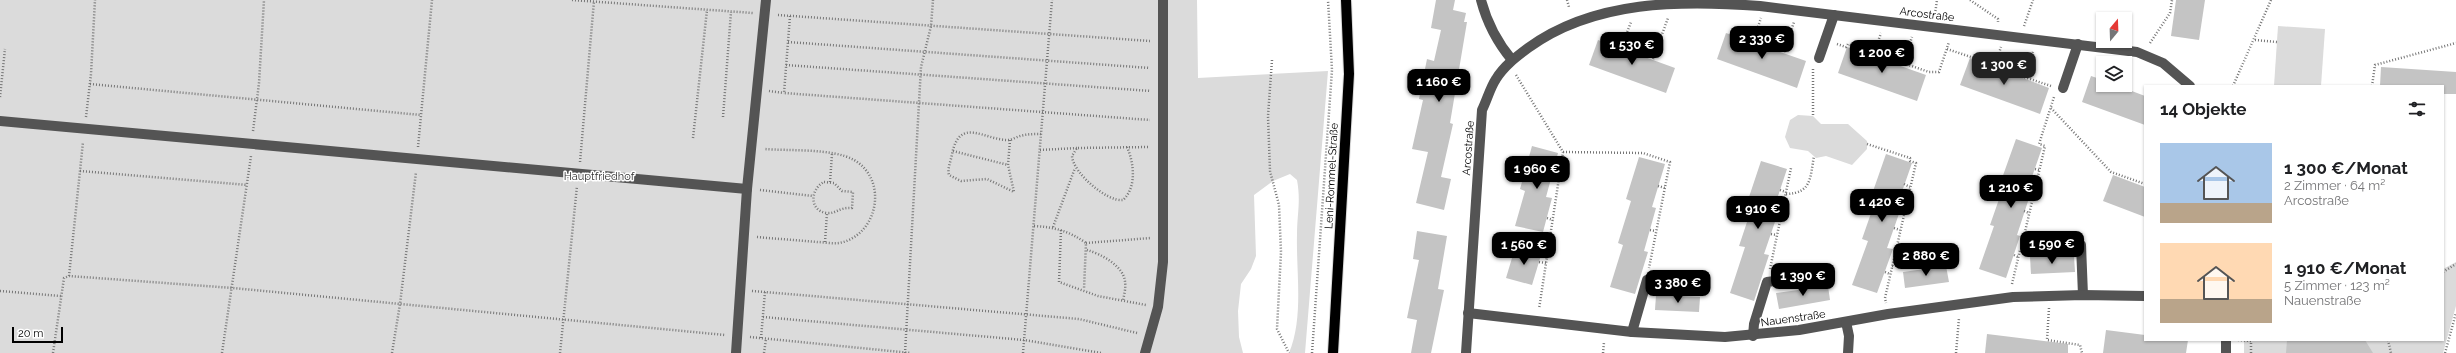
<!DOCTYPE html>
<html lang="de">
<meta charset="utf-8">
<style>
:root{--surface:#fff;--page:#f2f2f2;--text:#202124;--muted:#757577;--accent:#000}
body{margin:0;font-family:Raleway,sans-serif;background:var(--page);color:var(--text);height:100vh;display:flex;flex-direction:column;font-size:15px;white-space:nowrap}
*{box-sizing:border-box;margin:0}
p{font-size:13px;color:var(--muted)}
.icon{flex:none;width:22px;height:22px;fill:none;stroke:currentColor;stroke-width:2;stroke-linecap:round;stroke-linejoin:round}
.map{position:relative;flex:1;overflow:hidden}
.sheet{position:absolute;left:2144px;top:85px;width:300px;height:256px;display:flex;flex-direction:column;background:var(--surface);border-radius:0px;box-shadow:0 1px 3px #0004}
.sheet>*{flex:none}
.needle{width:26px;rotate:19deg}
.controls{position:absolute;left:2096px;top:12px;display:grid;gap:8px}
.controls a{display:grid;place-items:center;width:36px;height:36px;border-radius:0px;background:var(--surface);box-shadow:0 1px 3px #0004;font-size:20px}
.scale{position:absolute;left:12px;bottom:10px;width:51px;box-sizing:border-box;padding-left:4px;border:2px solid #000;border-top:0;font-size:11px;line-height:14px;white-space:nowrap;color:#000;-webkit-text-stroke:3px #fff;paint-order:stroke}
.price{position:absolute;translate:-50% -34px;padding:0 9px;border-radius:8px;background:var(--accent);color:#fff;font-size:13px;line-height:26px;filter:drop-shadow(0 1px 2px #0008)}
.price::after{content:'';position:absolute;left:50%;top:24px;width:12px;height:9px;margin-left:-6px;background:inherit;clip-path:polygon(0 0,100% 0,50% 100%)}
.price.selected{background:#222;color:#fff}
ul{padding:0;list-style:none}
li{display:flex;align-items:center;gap:12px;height:100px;padding:0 16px}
li span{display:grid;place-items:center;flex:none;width:112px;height:80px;border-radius:0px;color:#555}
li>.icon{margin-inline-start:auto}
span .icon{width:48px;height:48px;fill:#fffc;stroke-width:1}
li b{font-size:17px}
h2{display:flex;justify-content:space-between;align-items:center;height:48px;padding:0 16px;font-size:17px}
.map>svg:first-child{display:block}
.green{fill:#dbdbdb}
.building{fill:#c4c4c4}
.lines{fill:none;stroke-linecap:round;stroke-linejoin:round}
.major-casing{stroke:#dbdbdb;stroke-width:12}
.path{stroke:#767676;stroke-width:2.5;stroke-dasharray:1 2;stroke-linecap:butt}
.minor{stroke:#545454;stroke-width:10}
.major{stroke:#000;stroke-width:10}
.labels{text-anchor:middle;stroke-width:3;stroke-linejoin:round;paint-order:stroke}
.street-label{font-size:11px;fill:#000;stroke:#fff}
.park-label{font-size:11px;fill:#323232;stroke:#fff}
</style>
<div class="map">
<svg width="2456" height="353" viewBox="0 0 2456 353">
<rect width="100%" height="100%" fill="#fff"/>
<g class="green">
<path d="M0,0H1197L1198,78L1328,71L1305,353H1289C1304,317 1296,273 1297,235C1297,213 1301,202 1297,180L1290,174L1273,181L1254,195L1256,256L1251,269L1241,284L1238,311L1239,337L1243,353H0Z"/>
<polygon points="2278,26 2325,29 2321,86 2274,86"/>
<polygon points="1798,115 1813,116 1821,124 1848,124 1867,141 1867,149 1852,165 1826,156 1816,158 1808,151 1790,148 1785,137 1790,120"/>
<polygon points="2456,262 2456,306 2443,353 2244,353 2244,340 2443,340 2443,269"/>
</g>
<g class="building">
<polygon points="1436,0 1455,0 1453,10 1466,13 1464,22 1467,22 1450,123 1453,124 1441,177 1451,179 1444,210 1416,203 1428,152 1412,149 1423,100 1419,99 1427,59 1434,61 1441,30 1431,28"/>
<polygon points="2176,0 2205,0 2199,40 2171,36"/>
<polygon points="1726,33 1806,61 1797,88 1717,59"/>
<polygon points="1598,40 1675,68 1666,93 1589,65"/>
<polygon points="1847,47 1926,75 1917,101 1838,73"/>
<polygon points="1970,58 2049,88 2040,114 1960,85"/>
<polygon points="2381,67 2456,72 2456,94 2443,94 2443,86 2380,86"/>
<polygon points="2091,76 2103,80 2103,85 2116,85 2145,96 2145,125 2082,102"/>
<polygon points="2016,139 2042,148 2027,191 2031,192 2017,235 2020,236 2006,278 1979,269 1994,226 1990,225 2005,182 2001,181"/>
<polygon points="1532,146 1558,153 1546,197 1552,198 1543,232 1515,226 1525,191 1520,189"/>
<polygon points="1886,154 1912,163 1897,206 1901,208 1887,248 1893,249 1877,293 1852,285 1868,241 1862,239 1876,199 1871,197"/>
<polygon points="1639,157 1665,164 1652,207 1656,208 1644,251 1648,252 1635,294 1610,287 1623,245 1618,243 1631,201 1626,199"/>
<polygon points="1761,161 1787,169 1773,211 1778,213 1764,254 1769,255 1754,301 1730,293 1745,247 1739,246 1753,204 1747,203"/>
<polygon points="2113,175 2145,187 2145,217 2103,201"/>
<polygon points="1417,231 1447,236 1438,289 1444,290 1431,353 1411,353 1417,320 1407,318 1419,260 1413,259"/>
<polygon points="1515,248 1542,252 1532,285 1506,278"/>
<polygon points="2074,256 2075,272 2031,274 2030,257"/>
<polygon points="1946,266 1949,282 1905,288 1903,272"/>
<polygon points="1828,286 1830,300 1779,309 1776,293"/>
<polygon points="1656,295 1700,297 1699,312 1655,310"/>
<polygon points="2106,330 2145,335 2145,340 2188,340 2186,353 2103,353"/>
<polygon points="1987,334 2068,344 2068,353 1985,353"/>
<polygon points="2287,340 2365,340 2373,353 2286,353"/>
</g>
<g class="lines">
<defs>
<polyline id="major" points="1333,353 1349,74 1346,0"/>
</defs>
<use href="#major" class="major-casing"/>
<g class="path">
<polyline points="572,0 753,13"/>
<polyline points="1567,0 1569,7"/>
<polyline points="1970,0 1998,19 1998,22"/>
<polyline points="1935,14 1937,0"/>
<polyline points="778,15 1150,41"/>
<polyline points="790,16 784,93 1150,120"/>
<polyline points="2024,26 2033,0"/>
<polyline points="2255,40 2277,42"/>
<polyline points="1753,41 1761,18"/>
<polyline points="788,42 1150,68"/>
<polyline points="2150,43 2170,13 2172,0"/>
<polyline points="1837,44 1846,47 1848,44 1929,72 1939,72 1949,42"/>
<polyline points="1622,46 1631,22"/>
<polyline points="1947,49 1995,65 2001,47"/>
<polyline points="1784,52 1794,22"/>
<polyline points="2033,52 2024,77 2051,86"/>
<polyline points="1874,53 1881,33"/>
<polyline points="1653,59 1668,18"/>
<polyline points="1272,60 1268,116 1270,171 1279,205 1281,252 1277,329 1289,353"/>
<polyline points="1903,63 1912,37"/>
<polyline points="786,65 1151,91"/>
<polyline points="1813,69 1813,116"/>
<polyline points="1516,75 1563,152 1539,309"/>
<polyline points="90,84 421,115"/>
<polyline points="2233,86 2271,0"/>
<polyline points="2372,86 2375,65 2456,43"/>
<polyline points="769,91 784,93"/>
<polyline points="0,97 5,49"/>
<polyline points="2051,108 2111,172 2145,184"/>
<polyline points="86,117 91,74 95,0"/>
<polyline points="723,117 731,12"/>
<polyline points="253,131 259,83 264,0"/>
<polyline points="693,138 707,10"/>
<path d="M1010,140L1008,165L1014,192L987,179L961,181L949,175C947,169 951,161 952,154C960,116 984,140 1008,140C1012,140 1016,137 1020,136C1027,134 1034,134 1041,134"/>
<polyline points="1867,144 1910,158 1910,161 1916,163 1885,298 1886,303"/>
<polyline points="418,147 432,0"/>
<path d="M1127,147C1134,163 1137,187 1123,200C1107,202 1073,173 1072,156L1077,148L1150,147"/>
<polyline points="1040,150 1077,148"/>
<polyline points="953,151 1008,165"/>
<polyline points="1563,152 1643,153 1670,162 1649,268"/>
<polyline points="580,162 594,1"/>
<polyline points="2035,169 2039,170"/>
<polyline points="80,171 247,185"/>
<polyline points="1553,173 1560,175"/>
<path d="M824,182L834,183L842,191L853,192L852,208C839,207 836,214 827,213C809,211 810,189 824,182Z"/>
<polyline points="830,182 832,154"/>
<polyline points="1904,184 1910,187"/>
<polyline points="1658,186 1665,188"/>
<polyline points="760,190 813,196"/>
<polyline points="1780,190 1786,192"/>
<path d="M1786,194C1812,193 1810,178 1814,156"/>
<polyline points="2024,211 2029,213"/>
<polyline points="1547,218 1553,220"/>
<path d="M1034,226C1054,227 1069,231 1086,243L1084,289"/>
<polyline points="1053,227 1075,168"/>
<polyline points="1894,228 1900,230"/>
<polyline points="1061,230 1059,282 1098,296 1146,305"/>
<polyline points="1650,230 1656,231"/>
<polyline points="1771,234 1777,235"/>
<polyline points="2024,236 2045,146 2039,144 2054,97"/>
<path d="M757,237C777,239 797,240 817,242C824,242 832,244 839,243C878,236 889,180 854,160C833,148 788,151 764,149"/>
<polyline points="825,242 827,213"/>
<polyline points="1086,243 1151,238"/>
<path d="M1087,250C1101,254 1124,266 1125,282C1126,288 1124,295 1123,301"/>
<polyline points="2014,255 2018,257"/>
<polyline points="1539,262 1546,263"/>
<polyline points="1892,266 1902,265 1903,261"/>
<polyline points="1770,269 1791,168"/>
<polyline points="1885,272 1890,274"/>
<polyline points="2443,272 2456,264"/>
<polyline points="69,276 83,142"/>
<polyline points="2012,284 2020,250"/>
<polyline points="0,291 61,296"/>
<polyline points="752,291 765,292"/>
<polyline points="2049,308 2047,340 2080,345 2082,353"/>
<polyline points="763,317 1024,340 1101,353"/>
<polyline points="750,337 911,353"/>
<polyline points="761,338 765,292 1079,319 1137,333"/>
<polyline points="2238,340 2251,341 2251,353"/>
<polyline points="2388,340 2391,353"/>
<polyline points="53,353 64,278 69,276 233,288 725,335"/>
<polyline points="222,353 251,156"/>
<polyline points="392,353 400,304 416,172"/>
<polyline points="560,353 577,186"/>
<polyline points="764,353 766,339"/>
<polyline points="905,353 921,67 931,26 933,0"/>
<polyline points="1023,353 1052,0"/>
<polyline points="1312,353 1332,70 1328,0"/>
<polyline points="1603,353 1604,342"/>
<polyline points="1956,353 1959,318"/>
<polyline points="2445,353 2456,313"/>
</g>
<g class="minor">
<path d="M1481,0C1487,23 1497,42 1512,60"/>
<polyline points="1819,58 1834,15"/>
<polyline points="2063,88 2078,44"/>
<polyline points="0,121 747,189"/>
<polyline points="2032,246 2081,245 2083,295"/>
<polyline points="1468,313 1632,332 1725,337 1799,330 1888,314 2013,297 2083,295 2145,296"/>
<polyline points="1846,322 1849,336 1848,353"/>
<polyline points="1632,332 1647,280 1701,284"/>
<polyline points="1753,336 1754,324 1767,282 1818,275"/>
<polyline points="2226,340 2226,353"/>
<polyline points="736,353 747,189 766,0"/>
<polyline points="1145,353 1158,307 1163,262 1163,0"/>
<path d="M1466,353L1482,110C1487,100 1490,88 1496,79C1504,66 1516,57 1528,48C1594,0 1681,0 1760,6L2137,52L2163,63L2190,86"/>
</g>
<use href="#major" class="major"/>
</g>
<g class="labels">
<g class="street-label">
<text transform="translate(1927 14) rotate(7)" y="4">Arcostraße</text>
<text transform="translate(1468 148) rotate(-86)" y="4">Arcostraße</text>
<text transform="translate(1331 176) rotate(-87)" y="4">Leni-Rommel-Straße</text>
<text transform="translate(1793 318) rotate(-8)" y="4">Nauenstraße</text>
</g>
<g class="park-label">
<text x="599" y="180">Hauptfriedhof</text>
</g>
</g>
</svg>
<div class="controls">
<a><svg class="needle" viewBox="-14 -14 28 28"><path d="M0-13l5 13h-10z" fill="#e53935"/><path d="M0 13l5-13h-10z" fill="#757577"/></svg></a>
<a><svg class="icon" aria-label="layers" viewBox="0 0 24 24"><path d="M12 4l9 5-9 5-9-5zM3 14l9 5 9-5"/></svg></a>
</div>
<div class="scale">20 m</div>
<b class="price" style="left:1762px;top:60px">2 330 €</b>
<b class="price" style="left:1632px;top:66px">1 530 €</b>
<b class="price" style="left:1882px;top:74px">1 200 €</b>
<b class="price selected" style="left:2004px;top:86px">1 300 €</b>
<b class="price" style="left:1439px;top:103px">1 160 €</b>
<b class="price" style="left:1537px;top:190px">1 960 €</b>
<b class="price" style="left:2011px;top:209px">1 210 €</b>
<b class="price" style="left:1882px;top:223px">1 420 €</b>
<b class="price" style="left:1758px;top:230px">1 910 €</b>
<b class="price" style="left:2052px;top:265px">1 590 €</b>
<b class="price" style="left:1524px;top:266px">1 560 €</b>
<b class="price" style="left:1926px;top:277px">2 880 €</b>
<b class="price" style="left:1803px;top:297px">1 390 €</b>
<b class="price" style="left:1678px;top:304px">3 380 €</b>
<section class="sheet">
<h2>14 Objekte<svg class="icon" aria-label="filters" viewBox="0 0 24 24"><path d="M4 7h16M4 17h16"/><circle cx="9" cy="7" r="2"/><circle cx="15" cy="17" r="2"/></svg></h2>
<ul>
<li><span style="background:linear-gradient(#a9c7e8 75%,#b9a48a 0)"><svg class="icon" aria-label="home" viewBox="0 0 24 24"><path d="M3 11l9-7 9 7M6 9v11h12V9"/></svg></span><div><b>1 300 €/Monat</b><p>2 Zimmer · 64 m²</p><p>Arcostraße</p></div></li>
<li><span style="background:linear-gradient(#ffd9b3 70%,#b9a48a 0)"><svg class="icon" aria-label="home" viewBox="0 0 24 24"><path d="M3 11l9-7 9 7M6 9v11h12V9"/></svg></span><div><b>1 910 €/Monat</b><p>5 Zimmer · 123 m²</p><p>Nauenstraße</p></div></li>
</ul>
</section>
</div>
